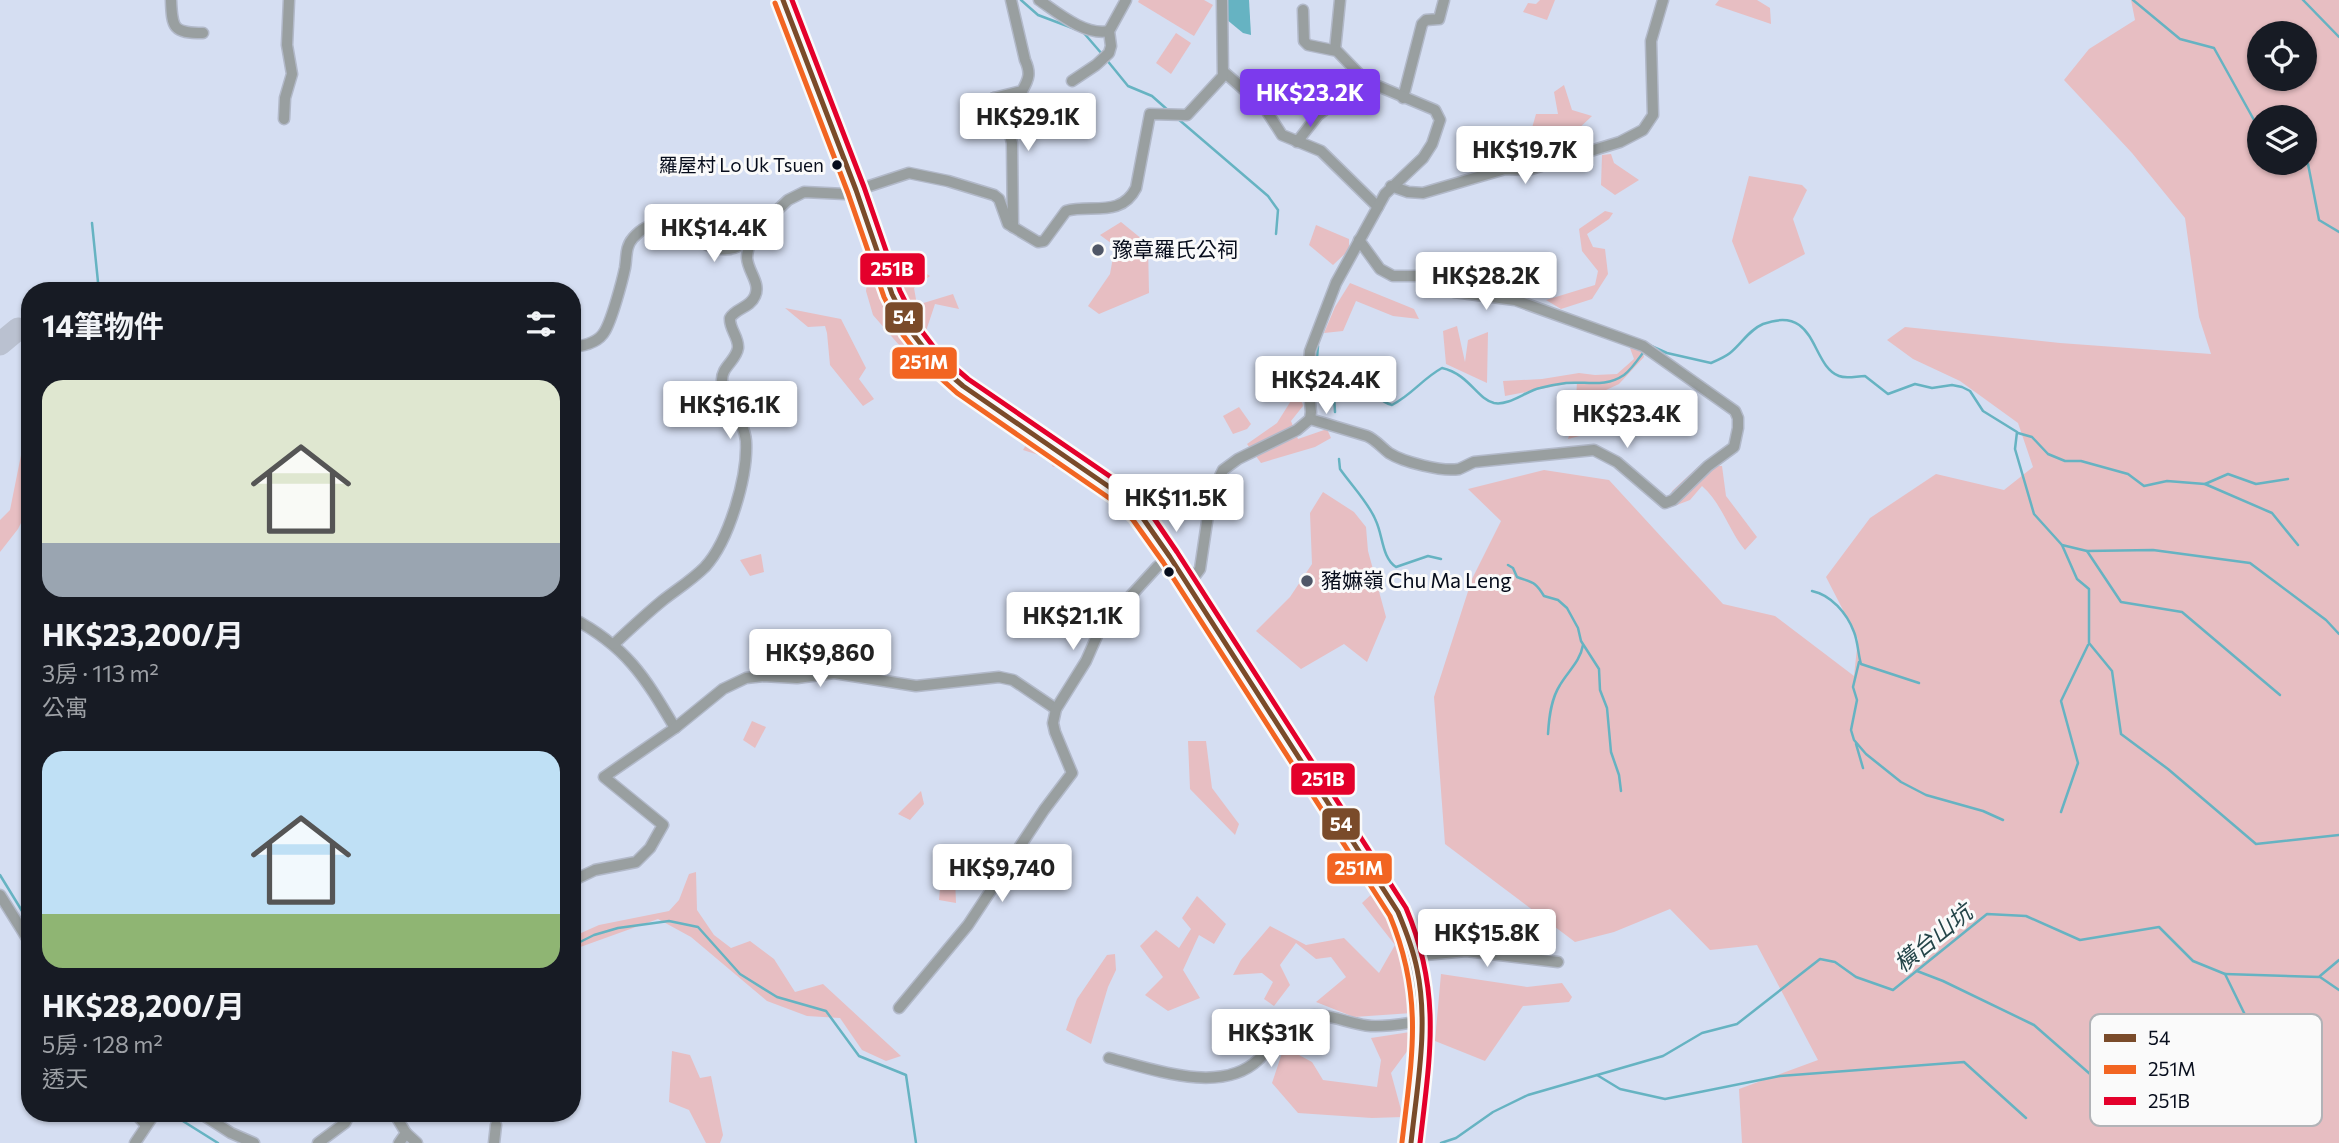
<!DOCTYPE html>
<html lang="zh-TW">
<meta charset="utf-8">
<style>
:root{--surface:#171b24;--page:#242831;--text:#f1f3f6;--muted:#9ea1a6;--accent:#7c3aed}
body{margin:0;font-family:Commissioner,"Noto Sans TC",sans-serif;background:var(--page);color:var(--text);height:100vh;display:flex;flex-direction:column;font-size:26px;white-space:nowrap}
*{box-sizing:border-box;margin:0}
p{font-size:23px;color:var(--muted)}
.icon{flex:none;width:38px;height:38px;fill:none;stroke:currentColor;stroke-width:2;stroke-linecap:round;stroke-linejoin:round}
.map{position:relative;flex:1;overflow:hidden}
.side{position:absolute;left:21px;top:282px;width:560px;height:840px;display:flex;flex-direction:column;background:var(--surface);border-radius:28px;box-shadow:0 2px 5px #0004}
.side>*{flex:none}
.buttons{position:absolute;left:2247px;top:21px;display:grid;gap:14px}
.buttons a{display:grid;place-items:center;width:70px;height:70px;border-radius:50%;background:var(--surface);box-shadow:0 2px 5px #0004;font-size:35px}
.price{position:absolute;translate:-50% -60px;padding:0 16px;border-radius:7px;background:#fff;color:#222;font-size:23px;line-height:46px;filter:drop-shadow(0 2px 4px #0008)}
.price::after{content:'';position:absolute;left:50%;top:42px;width:21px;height:16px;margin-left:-10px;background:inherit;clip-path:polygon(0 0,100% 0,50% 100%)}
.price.selected{background:var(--accent);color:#fff}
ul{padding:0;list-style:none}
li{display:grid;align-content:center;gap:14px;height:371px;padding:0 21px}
li span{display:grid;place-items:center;height:217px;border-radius:21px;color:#555}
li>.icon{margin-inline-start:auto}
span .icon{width:126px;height:126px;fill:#fffc;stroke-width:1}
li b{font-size:30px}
h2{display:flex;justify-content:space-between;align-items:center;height:84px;padding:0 21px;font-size:30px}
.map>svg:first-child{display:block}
.green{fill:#e7bec2;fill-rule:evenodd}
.water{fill:#66b3c2}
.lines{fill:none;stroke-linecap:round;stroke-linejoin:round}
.stream{stroke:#66b3c2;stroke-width:2.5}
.taxiway{stroke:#bac1d0;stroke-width:23}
.street-casing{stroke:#b2b9c9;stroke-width:13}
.secondary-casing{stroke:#b2b9c9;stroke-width:18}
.street{stroke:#999fa0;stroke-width:10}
.secondary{stroke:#a0a8ae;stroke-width:14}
.bus-1-casing{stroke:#fafafa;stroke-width:10}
.bus-2-casing{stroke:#fafafa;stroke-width:10}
.bus-3-casing{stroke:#fafafa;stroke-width:10}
.bus-1{stroke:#7a4b2a;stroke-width:5}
.bus-2{stroke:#f26522;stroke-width:5}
.bus-3{stroke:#e4002b;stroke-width:5}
.bus-dot{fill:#070d1c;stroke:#fafafa;stroke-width:2.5}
.poi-dot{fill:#4f5667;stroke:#fafafa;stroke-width:2.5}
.labels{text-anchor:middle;stroke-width:6;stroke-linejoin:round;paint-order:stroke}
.bus-label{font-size:19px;fill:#070d1c;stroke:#fafafa;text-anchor:end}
.poi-label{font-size:21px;fill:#070d1c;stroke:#fafafa;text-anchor:start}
.water-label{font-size:23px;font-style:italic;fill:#254549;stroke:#fafafa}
.key{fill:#fafafa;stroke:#b1b3b7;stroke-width:2}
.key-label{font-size:19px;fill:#070d1c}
.line-badge{stroke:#fafafa;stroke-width:2.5}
.badge-label{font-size:19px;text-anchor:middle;font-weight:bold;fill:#fff}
</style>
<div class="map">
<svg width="2339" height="1143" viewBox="0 0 2339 1143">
<rect width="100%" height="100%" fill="#d5def2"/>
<g class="green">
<polygon points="1139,0 1204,0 1213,5 1194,36 1138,2"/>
<polygon points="1540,0 1555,0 1547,20 1523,12 1528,3 1536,4"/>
<polygon points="1719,0 1757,0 1770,8 1771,24 1715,5"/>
<path d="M2131,0H2339V1143H1742L1739,1089L1818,1060L1757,945L1710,950L1670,909L1614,932L1575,942L1445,844L1434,697L1472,579L1501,521L1468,489L1544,470L1609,480L1723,604L1775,616L1854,676L1858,639L1826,577L1870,518L1936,474L2004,490L2033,467L2018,423L1960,381L1913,359L1887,340L1905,327L2060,343L2211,354L2199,317L2185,218L2132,153L2064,80L2089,49L2135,20ZM2259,33H2305V79H2259ZM2259,117H2305V163H2259Z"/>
<polygon points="1176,33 1191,43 1171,74 1156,63"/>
<polygon points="1564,85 1572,110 1592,116 1575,132 1530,135 1536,114 1558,114 1554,92"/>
<polygon points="1611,154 1614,163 1639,180 1615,195 1601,185 1602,155"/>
<polygon points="1749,176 1802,185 1807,190 1793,219 1805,254 1749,284 1732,241"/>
<polygon points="1605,211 1613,213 1609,219 1587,234 1593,247 1605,249 1608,274 1592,299 1561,309 1546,300 1595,285 1598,271 1582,251 1579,229"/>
<polygon points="1121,222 1148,244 1149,293 1099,314 1088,306 1110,274 1115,246 1100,235"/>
<polygon points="1316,225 1349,239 1349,250 1333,265 1309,245"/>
<polygon points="871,251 899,288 898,269 913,265 930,276 914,288 917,305 953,294 959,309 935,304 926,331 938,353 919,368 873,315 866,291"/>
<polygon points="1545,257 1551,257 1530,289 1508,296 1476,281 1502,278 1528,281"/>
<polygon points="1350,283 1414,309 1419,319 1393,316 1356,301 1343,331 1324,333 1335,307"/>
<polygon points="785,308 841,319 866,368 859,379 874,399 863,406 830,365 827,333 825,326 808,327"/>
<polygon points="1457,326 1465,362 1468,340 1488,332 1487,383 1446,364 1443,331"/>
<polygon points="1640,340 1644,357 1619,384 1593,396 1587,434 1568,439 1575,417 1577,382 1505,396 1503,381 1542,379 1579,373 1595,375 1617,374 1634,359 1630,348"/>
<polygon points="1299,388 1303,406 1291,421 1298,439 1327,429 1331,438 1315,447 1261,463 1247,444 1277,423"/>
<polygon points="1239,407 1251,424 1247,429 1233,434 1223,416"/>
<polygon points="1036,428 1046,433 1062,465 1053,467 1048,458 1023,450"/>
<polygon points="26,430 30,430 30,505 18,529 0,552 0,520 10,510"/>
<path d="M1699,466H1722L1726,496L1757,537L1745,550C1729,531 1721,502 1702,486L1690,500L1669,508L1672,491Z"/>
<polygon points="1323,492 1354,512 1366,527 1368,551 1386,617 1367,662 1344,644 1301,669 1256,631 1290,597 1312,564 1310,513"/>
<polygon points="761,554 764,572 750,576 740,560"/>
<polygon points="752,721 766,727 755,748 743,740"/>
<polygon points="1188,741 1206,741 1212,788 1239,824 1235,835 1190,789"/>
<polygon points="921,791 924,804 910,820 898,814"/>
<polygon points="696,872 697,910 714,935 731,948 750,941 774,959 795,992 823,984 901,1056 886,1061 862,1050 840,1018 807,1016 767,1001 691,937 658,919 572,950 572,937 599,925 669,911 679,900 689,874"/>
<polygon points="941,877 955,877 956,903 939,900"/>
<polygon points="1376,890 1401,915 1412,960 1412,1013 1354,1017 1316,1002 1346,977 1331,957 1316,959 1296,943 1280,965 1290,985 1274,1006 1264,999 1273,982 1262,973 1233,975 1241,960 1270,926 1306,945 1344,938 1379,973 1395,945 1362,903"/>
<polygon points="1197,896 1226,924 1214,944 1199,935 1183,970 1200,998 1168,1011 1145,995 1163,977 1140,946 1156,930 1179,948 1191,929 1182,918"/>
<polygon points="1115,954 1116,970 1108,987 1091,1044 1066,1030 1077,999 1107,955"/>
<polygon points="1441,974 1527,987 1562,983 1572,997 1569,1002 1523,1006 1485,1061 1435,1041"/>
<polygon points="1410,1032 1408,1050 1391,1073 1403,1117 1372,1118 1298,1113 1272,1083 1284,1047 1312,1062 1323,1080 1377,1087 1381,1060 1371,1038"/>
<polygon points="672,1051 690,1055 700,1078 711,1076 723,1135 720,1143 706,1143 689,1110 669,1102"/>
</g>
<polygon class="water" points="1226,0 1249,0 1251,35 1243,33 1226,19"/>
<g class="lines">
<g class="stream">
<polyline points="1021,0 1038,15 1083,32 1102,54"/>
<polyline points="2133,0 2180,39 2214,48 2259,129"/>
<polyline points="2303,0 2339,37"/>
<polyline points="1106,59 1128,86 1152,96 1170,112"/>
<polyline points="1177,118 1268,196 1278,210 1276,234"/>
<polyline points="2305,162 2308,164 2319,220 2339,232"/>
<polyline points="91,290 98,282 92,223"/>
<path d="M1649,345L1667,353L1711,363C1718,360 1725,357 1730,353C1742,343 1749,330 1763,324C1818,304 1810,365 1839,376C1846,379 1857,376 1865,376L1888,394L1915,384L1932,388L1952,385L1962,387L1970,391L1983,411L2017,432L2015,449L2034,514L2062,545L2087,551L2153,550L2250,563L2326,620L2339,634"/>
<path d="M1318,346L1316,370C1331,380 1348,379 1364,386C1375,391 1379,402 1392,405C1413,394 1422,379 1442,368C1469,374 1477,399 1494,403C1509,406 1526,391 1540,388C1548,386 1558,384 1566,383C1586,381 1605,388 1624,375C1632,369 1639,358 1645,350"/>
<polyline points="1333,378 1335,412"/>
<polyline points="2018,433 2032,437 2048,454 2065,461 2081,461 2128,474 2144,486 2167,481 2205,484 2272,513 2298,545"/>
<path d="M1339,459L1340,469C1352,486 1369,503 1376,521C1383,536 1382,558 1396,567L1428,556L1441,559"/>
<polyline points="2205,484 2228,474 2256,484 2288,479"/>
<polyline points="2062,545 2077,579 2089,589 2089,643 2112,671 2121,734 2168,769 2256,844 2339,835"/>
<polyline points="2087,551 2121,602 2182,612 2280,695"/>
<path d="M1508,565L1513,568L1517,577C1533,583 1535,581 1544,596L1558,600L1567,608L1578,628L1581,641L1599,669L1600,690L1607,708L1611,752L1619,775L1621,791"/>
<path d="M1812,591C1831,595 1847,613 1854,632C1858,642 1858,654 1861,664L1919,683"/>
<polyline points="1859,662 1853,687 1857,700 1851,730 1854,740 1866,754 1901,782 1926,795 1983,811 2003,820"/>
<path d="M1548,734C1549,717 1551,699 1560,685C1568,671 1580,662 1583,645"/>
<polyline points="1856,744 1863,768"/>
<polyline points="2061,812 2078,763 2061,701 2088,645"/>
<polyline points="0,875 30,924"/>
<polyline points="572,946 594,935 618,928 669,921 698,927 740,974 777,997 826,1011 859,1056 906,1075 916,1143"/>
<polyline points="1917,971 1943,981 2034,1025 2106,1088 2124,1109"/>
<polyline points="2225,974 2320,977 2339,990"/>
<polyline points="2320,976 2339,960"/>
<polyline points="1597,1075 1620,1089 1665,1099 1780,1076 1964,1062 2026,1118"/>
<polyline points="170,1113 218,1143"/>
<polyline points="1441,1143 1456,1138 1493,1112 1528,1095 1663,1056 1702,1033 1737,1024 1820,959 1835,962 1856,977 1893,990 1987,914 2026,916 2080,940 2159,927 2193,961 2225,974 2249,1023"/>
</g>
<polyline class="taxiway" points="0,344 18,329"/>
<defs>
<g id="street">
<path d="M171,0C172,28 173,33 203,33"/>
<path d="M1039,0C1058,13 1085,36 1109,31"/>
<polyline points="1335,50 1340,0"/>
<polyline points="1225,73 1264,107 1282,135 1321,151 1378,207"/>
<polyline points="1072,81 1096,65 1109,53 1111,46 1109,31 1126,0"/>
<polyline points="994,98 1002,103 1012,143 1013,227"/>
<path d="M994,98L1022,91C1029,79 1031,73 1025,60L1011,0"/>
<polyline points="1403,98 1422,24 1426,20 1439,19 1444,0"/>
<polyline points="284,119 285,98 292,74 287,45 289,0"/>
<polyline points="1297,142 1318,115 1345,94 1355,72"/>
<polyline points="1391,186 1408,192 1423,193 1505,169 1528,170 1620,142 1643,130 1653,115 1651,41 1663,0"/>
<path d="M572,347C584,346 599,342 605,331C612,319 622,282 625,268C627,257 625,247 633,238C668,196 706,269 742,244L788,200L804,192L845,194L909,173L948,181L994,195L999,199L1008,224L1038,242L1044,241L1066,211C1091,204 1121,218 1136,188L1150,114L1187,115L1223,76L1222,0"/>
<path d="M1310,419L1367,436C1376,440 1381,447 1389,453C1403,462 1442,472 1459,469C1464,467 1469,464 1474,462L1594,450L1617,462L1665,503L1673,500L1708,466L1734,447L1738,428V418L1735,411L1643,346L1515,300L1454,292L1417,276H1393L1380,269L1359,240"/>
<polyline points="1188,585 1200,569 1211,495 1223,470 1238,459 1297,430 1310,419 1311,412 1308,380 1310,351 1336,283 1385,194 1423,158 1432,144 1440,120 1435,110 1366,81 1337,51 1308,45 1304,41 1303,10"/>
<path d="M572,618C626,646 645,677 675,728"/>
<path d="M614,644C630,629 646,614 662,601C676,590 692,580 705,567C729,541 748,476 746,441C744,419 724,401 722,381C721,367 736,361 738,348C739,337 729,329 730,318C736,308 750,308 755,296C761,283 748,272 747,258C747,251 750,243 752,236"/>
<polyline points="572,881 595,870 636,862 650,848 663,825 604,777 675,728 723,689 746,678 763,676 797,678 834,673 916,686 999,677 1013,680 1056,709"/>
<polyline points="0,895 30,943"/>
<polyline points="1415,956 1466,951 1558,962"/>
<polyline points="899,1008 968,925 1044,810 1072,773 1055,732 1053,723 1056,709 1086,661 1104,620 1126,601 1157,567 1170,557"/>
<path d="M1109,1058C1152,1069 1221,1095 1258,1060C1272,1047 1277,1024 1297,1018C1323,1009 1346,1024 1371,1026C1388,1027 1407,1023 1424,1021"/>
<polyline points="135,1113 146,1125"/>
<polyline points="200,1113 231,1133 254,1143"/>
<polyline points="394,1113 406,1133 399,1143"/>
<polyline points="406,1133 417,1143"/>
<polyline points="135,1143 155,1113"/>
<polyline points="318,1143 345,1123 347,1119 341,1113"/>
<polyline points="494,1143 496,1125"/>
</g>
<path id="secondary" d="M783,0L856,190L892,294L910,330L933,360L963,386L1118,493L1140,514L1170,557L1398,912C1437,990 1419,1061 1411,1143"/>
</defs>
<use href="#street" class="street-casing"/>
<use href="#secondary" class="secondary-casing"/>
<use href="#street" class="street"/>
<use href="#secondary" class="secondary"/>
<defs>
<path id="bus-1" d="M783,0L856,190L892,294L910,330L933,360L963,386L1118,493L1140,514L1170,557L1398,912C1406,931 1413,949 1417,969C1429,1026 1417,1086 1411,1143"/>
<path id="bus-2" d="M775,3L848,193L884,297L903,335L927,366L957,393L1112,500L1133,520L1163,562L1390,916C1424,998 1412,1057 1402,1142"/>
<path id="bus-3" d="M792,0L864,187L900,291L917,325L939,354L968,379L1124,486L1147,508L1177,552L1406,908C1442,993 1430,1055 1420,1143"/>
</defs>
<use href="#bus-1" class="bus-1-casing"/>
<use href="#bus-2" class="bus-2-casing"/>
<use href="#bus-3" class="bus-3-casing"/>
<use href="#bus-1" class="bus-1"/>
<use href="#bus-2" class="bus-2"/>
<use href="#bus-3" class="bus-3"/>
</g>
<g class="bus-dot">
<circle cx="837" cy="165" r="6"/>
<circle cx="1169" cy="572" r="6"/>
</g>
<g class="poi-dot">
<circle cx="1098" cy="250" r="7"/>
<circle cx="1307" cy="581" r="7"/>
</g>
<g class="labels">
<g class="bus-label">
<text x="824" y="172">羅屋村 Lo Uk Tsuen</text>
</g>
<g class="poi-label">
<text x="1112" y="257">豫章羅氏公祠</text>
<text x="1321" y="588">豬嫲嶺 Chu Ma Leng</text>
</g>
<g class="water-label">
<text transform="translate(1933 938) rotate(-39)" y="8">橫台山坑</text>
</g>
</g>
<rect x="2090" y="1014" width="232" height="112" rx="10" class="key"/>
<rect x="2104" y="1034" width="32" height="8" fill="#7a4b2a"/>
<rect x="2104" y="1065" width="32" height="9" fill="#f26522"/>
<rect x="2104" y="1097" width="32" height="8" fill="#e4002b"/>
<g class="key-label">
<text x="2148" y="1045">54</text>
<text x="2148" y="1076">251M</text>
<text x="2148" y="1108">251B</text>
</g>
<g class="line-badge">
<rect x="859" y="252" width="67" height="34" rx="7" fill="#e4002b"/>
<rect x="884" y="301" width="40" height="33" rx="7" fill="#7a4b2a"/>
<rect x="891" y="346" width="67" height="34" rx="7" fill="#f26522"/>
<rect x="1290" y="762" width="66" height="34" rx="7" fill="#e4002b"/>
<rect x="1321" y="807" width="40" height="34" rx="7" fill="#7a4b2a"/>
<rect x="1326" y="852" width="67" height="33" rx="7" fill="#f26522"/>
</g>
<g class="badge-label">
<text x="892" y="276">251B</text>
<text x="904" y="324">54</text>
<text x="924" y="369">251M</text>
<text x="1323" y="786">251B</text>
<text x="1341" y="831">54</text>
<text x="1359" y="875">251M</text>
</g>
</svg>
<div class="buttons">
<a><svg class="icon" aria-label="locate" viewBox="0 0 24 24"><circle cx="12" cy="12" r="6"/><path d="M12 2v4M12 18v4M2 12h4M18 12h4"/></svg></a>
<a><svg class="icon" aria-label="layers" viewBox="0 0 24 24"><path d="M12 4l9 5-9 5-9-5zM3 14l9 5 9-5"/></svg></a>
</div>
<b class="price selected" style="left:1310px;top:129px">HK$23.2K</b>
<b class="price" style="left:1028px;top:153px">HK$29.1K</b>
<b class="price" style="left:1525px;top:186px">HK$19.7K</b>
<b class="price" style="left:714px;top:264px">HK$14.4K</b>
<b class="price" style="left:1486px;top:312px">HK$28.2K</b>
<b class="price" style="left:1326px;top:416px">HK$24.4K</b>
<b class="price" style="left:730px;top:441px">HK$16.1K</b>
<b class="price" style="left:1627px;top:450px">HK$23.4K</b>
<b class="price" style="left:1176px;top:534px">HK$11.5K</b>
<b class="price" style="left:1073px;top:652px">HK$21.1K</b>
<b class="price" style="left:820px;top:689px">HK$9,860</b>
<b class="price" style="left:1002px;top:904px">HK$9,740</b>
<b class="price" style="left:1487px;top:969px">HK$15.8K</b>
<b class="price" style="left:1271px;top:1069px">HK$31K</b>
<section class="side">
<h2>14筆物件<svg class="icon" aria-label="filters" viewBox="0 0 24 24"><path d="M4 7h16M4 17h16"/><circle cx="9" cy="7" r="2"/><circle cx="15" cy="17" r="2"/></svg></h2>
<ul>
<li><span style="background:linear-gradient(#dfe7d0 75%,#9aa5b1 0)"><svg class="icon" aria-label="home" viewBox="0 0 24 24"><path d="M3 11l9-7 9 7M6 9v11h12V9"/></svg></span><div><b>HK$23,200/月</b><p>3房 · 113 m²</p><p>公寓</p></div></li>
<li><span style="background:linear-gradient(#bfe0f5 75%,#8fb573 0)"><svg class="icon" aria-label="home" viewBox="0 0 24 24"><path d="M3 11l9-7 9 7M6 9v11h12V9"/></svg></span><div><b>HK$28,200/月</b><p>5房 · 128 m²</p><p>透天</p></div></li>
</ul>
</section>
</div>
